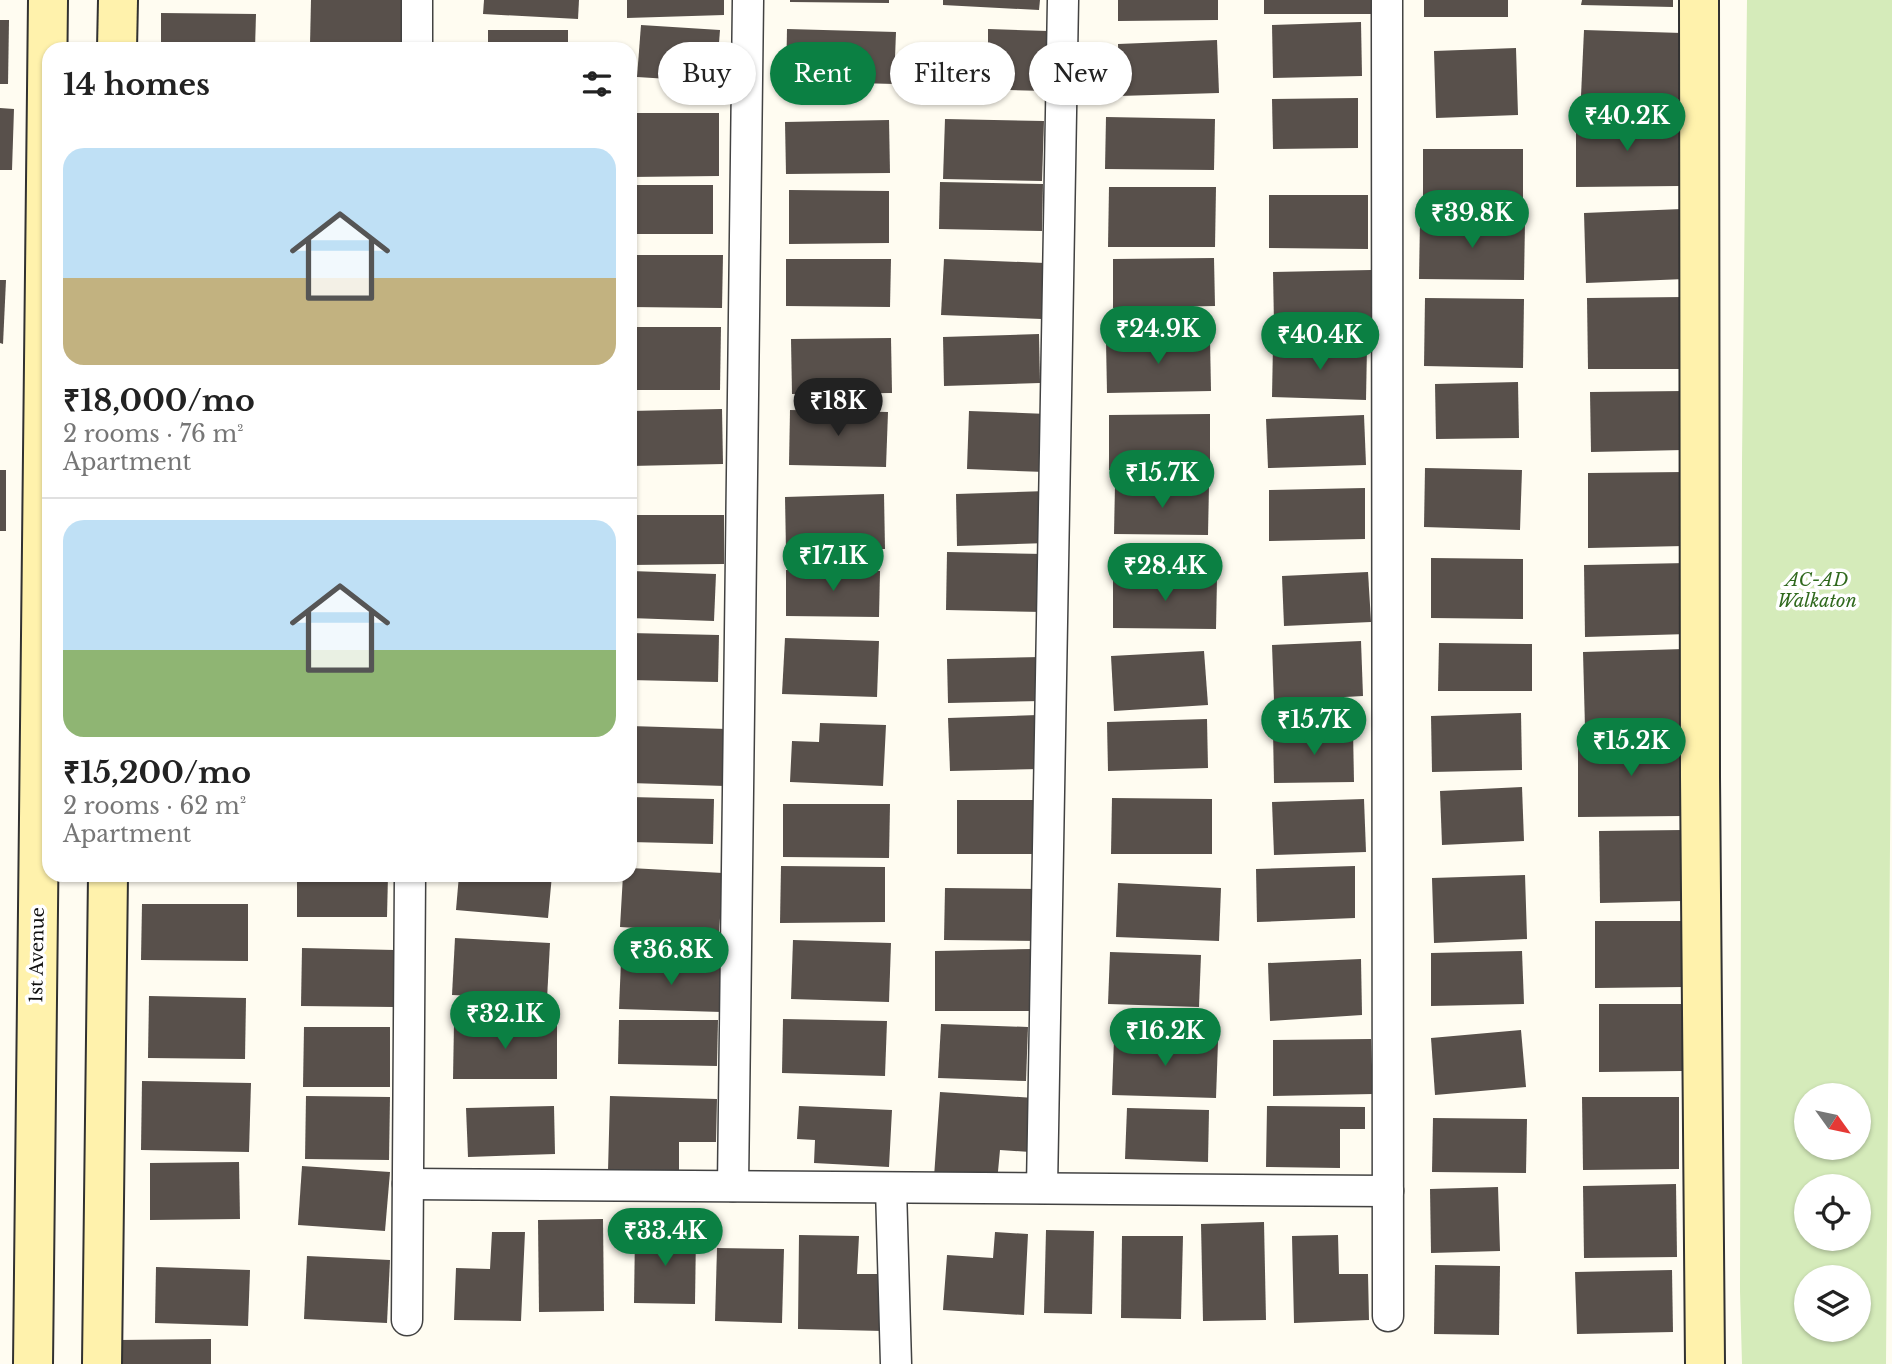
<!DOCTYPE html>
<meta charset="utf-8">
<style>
:root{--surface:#fff;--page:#f6f6f6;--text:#222;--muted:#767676;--line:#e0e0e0;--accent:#0b8043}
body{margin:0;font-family:"Libre Baskerville",serif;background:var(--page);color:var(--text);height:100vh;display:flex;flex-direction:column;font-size:26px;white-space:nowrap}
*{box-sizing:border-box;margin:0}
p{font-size:23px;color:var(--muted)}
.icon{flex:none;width:38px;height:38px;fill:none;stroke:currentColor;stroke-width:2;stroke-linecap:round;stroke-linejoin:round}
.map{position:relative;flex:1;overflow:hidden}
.side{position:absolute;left:42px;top:42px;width:595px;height:840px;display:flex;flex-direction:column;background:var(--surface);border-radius:21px;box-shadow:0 2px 5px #0004}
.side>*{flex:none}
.guide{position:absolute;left:658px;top:42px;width:665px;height:63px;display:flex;gap:14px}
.needle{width:46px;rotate:123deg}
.buttons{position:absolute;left:1794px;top:1083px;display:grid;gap:14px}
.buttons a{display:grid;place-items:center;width:77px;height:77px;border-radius:50%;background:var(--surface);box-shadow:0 2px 5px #0004;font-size:35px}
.price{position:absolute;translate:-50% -60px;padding:0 16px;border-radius:24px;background:var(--accent);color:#fff;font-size:23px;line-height:46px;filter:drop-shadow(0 2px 4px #0008)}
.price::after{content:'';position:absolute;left:50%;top:42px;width:21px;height:16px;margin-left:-10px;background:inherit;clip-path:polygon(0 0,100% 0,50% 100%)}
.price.active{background:#222;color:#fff}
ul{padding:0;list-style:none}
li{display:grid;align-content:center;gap:14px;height:371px;padding:0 21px}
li+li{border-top:2px solid var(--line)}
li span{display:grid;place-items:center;height:217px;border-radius:21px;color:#555}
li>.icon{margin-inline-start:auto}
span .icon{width:126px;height:126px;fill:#fffc;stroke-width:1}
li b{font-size:30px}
h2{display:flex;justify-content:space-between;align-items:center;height:84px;padding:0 21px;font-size:30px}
.pill{padding:0 24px;border-radius:32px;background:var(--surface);box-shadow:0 2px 5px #0004;font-size:24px;line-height:63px}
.pill.active{background:var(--accent);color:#fff}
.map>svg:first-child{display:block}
.green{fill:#d5ebba;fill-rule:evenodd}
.building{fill:#58504b}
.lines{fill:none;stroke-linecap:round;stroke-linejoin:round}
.street-casing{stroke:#424242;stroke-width:33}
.secondary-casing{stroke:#313131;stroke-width:42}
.street{stroke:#fff;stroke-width:30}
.secondary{stroke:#fff2ac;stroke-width:38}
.labels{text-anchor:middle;stroke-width:7;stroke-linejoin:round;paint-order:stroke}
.park-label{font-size:18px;font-style:italic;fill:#30691e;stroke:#fff}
.street-label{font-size:18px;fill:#0f0f0f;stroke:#fff}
</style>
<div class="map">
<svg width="1892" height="1364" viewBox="0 0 1892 1364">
<rect width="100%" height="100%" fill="#fffcf1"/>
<path class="green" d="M1747,0H1892V588L1886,1364H1742L1740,1291L1742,461ZM1806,1096H1858V1148H1806ZM1806,1186H1858V1239H1806ZM1806,1278H1858V1330H1806Z"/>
<g class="building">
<polygon points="311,0 410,0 410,46 310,45"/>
<polygon points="484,0 579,0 578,19 483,14"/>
<polygon points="627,0 724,0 724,15 627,18"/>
<polygon points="790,0 889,0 889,3 790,2"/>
<polygon points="943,0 1040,0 1039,10 943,5"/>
<polygon points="1118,0 1218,0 1218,20 1118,21"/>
<rect x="1264" y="0" width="107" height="14"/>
<rect x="1424" y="0" width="84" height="17"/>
<polygon points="1582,0 1673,0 1673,7 1581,5"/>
<polygon points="161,13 256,14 255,49 161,49"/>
<polygon points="0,20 9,20 8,84 0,84"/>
<polygon points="1361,22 1362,76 1273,78 1272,25"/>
<polygon points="641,25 720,30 716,82 637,77"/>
<polygon points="787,29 896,32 894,84 786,81"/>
<polygon points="988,29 1048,31 1046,91 943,88 945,54 988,55"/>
<rect x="488" y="30" width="80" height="19"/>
<polygon points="1584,30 1682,33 1679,99 1581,96"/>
<polygon points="1217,40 1219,93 1119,96 1118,44"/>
<polygon points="1516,48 1518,115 1436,118 1434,51"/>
<polygon points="1358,98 1358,148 1273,149 1272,99"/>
<polygon points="0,108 14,109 12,170 0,170"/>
<polygon points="630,113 719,113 719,176 630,177"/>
<polygon points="1106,117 1215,119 1214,170 1105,169"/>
<polygon points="945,119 1044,121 1042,181 943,179"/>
<polygon points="1679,119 1679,186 1576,187 1576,120"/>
<polygon points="889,120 890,173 786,174 785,122"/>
<polygon points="1423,149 1523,149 1523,203 1423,204"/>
<polygon points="940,182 1043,184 1042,231 939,229"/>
<rect x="630" y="185" width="83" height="49"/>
<polygon points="1109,187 1216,187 1215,247 1108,247"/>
<polygon points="789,190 889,191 889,243 789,244"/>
<polygon points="1269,195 1368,195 1368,249 1269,248"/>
<polygon points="1682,209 1685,279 1586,283 1584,213"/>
<polygon points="1420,220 1525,222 1524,280 1419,279"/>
<polygon points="630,255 723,255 722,308 630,307"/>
<polygon points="1214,258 1215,306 1113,308 1113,259"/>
<polygon points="786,259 891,259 890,307 786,306"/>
<polygon points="944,259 1045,263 1042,319 941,315"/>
<polygon points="1371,270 1372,321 1274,324 1273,272"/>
<polygon points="0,280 6,280 3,344 0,343"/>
<polygon points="1684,297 1684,369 1588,369 1587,298"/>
<polygon points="1425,298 1524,299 1523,368 1424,366"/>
<polygon points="630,327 721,327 720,390 630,390"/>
<polygon points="1039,334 1040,383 944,386 943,337"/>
<polygon points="891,338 892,393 792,394 791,339"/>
<polygon points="1210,339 1211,391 1107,393 1106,341"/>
<polygon points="1273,344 1367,346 1366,400 1272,397"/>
<polygon points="1518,382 1519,438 1436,439 1435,384"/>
<polygon points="1683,391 1683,450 1591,452 1590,392"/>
<polygon points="722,409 723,464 630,466 630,411"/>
<polygon points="790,410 888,412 886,467 789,465"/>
<polygon points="969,411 1048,414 1045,472 967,469"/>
<polygon points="1210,414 1210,469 1109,470 1109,415"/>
<polygon points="1364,415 1366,465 1268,468 1266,419"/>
<polygon points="1425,468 1522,470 1520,530 1424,527"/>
<rect x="0" y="470" width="6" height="61"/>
<polygon points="1684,472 1684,546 1588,548 1588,473"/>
<polygon points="1115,485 1209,485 1208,535 1114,534"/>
<polygon points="1365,488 1365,539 1269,541 1269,490"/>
<polygon points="1047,491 1048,543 957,546 956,494"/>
<polygon points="884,494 885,549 786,551 785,497"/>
<polygon points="631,515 724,515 724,564 630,565"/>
<polygon points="947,552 1044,554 1043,612 946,610"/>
<polygon points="1431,558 1523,559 1523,619 1431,618"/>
<polygon points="1687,563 1688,634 1585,637 1584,565"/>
<polygon points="786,570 880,571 879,617 786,616"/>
<polygon points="631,571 716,574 714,621 630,618"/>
<polygon points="1368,572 1371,622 1284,626 1282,576"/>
<polygon points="1113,576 1217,578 1216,629 1113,628"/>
<polygon points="630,633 719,635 718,682 630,680"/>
<polygon points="785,638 879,641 877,697 782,694"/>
<polygon points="1361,641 1363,696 1274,701 1272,645"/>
<polygon points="1439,643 1532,644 1532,691 1438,691"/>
<polygon points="1684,649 1685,726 1585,728 1583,652"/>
<polygon points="1204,651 1208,705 1114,711 1111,656"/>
<polygon points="1041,657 1041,701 948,703 947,659"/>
<polygon points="1521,713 1522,770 1432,772 1431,716"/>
<polygon points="1038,715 1039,769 950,771 948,718"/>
<polygon points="1207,719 1208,768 1108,771 1107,722"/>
<polygon points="820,723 886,725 883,786 790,782 792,741 819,742"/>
<polygon points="630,726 727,729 725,786 630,783"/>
<polygon points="1353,730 1354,782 1274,783 1273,731"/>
<polygon points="1683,738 1683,816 1578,817 1578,740"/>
<polygon points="1522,787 1524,841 1442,845 1440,791"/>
<polygon points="630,797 714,799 713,844 630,842"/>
<polygon points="1112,798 1212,799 1212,854 1111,854"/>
<polygon points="1364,799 1366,852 1274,855 1272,802"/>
<polygon points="957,800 1042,800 1041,854 957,854"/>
<polygon points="783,804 890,804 889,858 783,857"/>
<polygon points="1683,830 1683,901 1600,903 1599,831"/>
<polygon points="781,866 885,867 885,922 780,923"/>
<polygon points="1355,866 1355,918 1257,922 1256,869"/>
<polygon points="630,868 723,873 719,933 620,927 623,875 630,875"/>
<polygon points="297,875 388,875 387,917 297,917"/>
<polygon points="459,875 552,875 548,918 456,910"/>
<polygon points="1525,875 1527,939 1434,943 1432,878"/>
<polygon points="1118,883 1221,888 1219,941 1116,937"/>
<polygon points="945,888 1042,889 1041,941 944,940"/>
<polygon points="142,904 248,904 248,961 141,960"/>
<polygon points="1595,921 1684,921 1684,987 1595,988"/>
<polygon points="455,938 550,943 547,999 452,995"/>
<polygon points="793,940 891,943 889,1002 791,999"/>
<polygon points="302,948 395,950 394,1007 301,1006"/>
<polygon points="1033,949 1033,1011 935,1011 935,951"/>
<polygon points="1522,951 1524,1004 1431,1006 1431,953"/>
<polygon points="1110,952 1201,955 1199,1007 1108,1004"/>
<polygon points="1361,959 1362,1015 1270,1021 1268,963"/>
<polygon points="621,961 724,965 722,1012 619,1009"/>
<polygon points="149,996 246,998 245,1059 148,1058"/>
<polygon points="1599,1004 1682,1004 1682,1071 1599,1072"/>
<polygon points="783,1019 887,1021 885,1076 782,1073"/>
<polygon points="619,1020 718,1020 717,1066 618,1064"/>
<polygon points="454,1023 557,1023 557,1079 453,1079"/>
<polygon points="941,1024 1028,1027 1026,1081 938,1078"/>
<polygon points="304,1027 390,1027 390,1087 303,1087"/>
<polygon points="1521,1030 1526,1087 1435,1095 1431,1038"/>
<polygon points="1114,1038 1218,1041 1216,1098 1112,1095"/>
<polygon points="1371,1039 1373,1094 1273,1096 1273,1040"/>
<polygon points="142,1081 251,1083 249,1152 141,1150"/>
<polygon points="940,1092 1034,1098 1030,1152 1000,1150 997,1182 934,1177"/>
<polygon points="306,1096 390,1097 389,1160 305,1159"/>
<polygon points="610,1096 717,1099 716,1142 679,1142 679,1172 608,1171"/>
<polygon points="1582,1097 1679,1097 1679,1169 1583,1170"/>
<polygon points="554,1106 555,1154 468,1157 466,1108"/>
<polygon points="799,1106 892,1110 889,1167 814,1163 815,1140 797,1139"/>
<polygon points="1267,1106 1365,1107 1365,1129 1340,1129 1340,1168 1266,1167"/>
<polygon points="1127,1108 1209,1110 1208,1162 1125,1159"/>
<polygon points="1433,1118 1527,1119 1526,1173 1432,1172"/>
<polygon points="239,1162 240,1219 150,1220 150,1163"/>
<polygon points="302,1166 390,1172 385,1231 298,1225"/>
<polygon points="1676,1184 1677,1257 1584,1258 1583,1186"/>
<polygon points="1498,1187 1500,1251 1431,1253 1430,1189"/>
<polygon points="603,1219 604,1311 539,1312 538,1220"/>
<polygon points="1264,1222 1266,1320 1203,1321 1201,1224"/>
<polygon points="1046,1230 1094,1231 1092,1314 1044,1313"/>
<polygon points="492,1232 525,1232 521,1321 454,1320 456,1268 490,1269"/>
<polygon points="995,1232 1028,1234 1024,1315 943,1310 947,1255 993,1258"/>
<polygon points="635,1233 696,1233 695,1304 634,1303"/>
<polygon points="799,1235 859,1236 857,1274 883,1274 883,1331 798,1329"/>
<polygon points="1338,1235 1339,1274 1368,1274 1369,1320 1294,1323 1292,1236"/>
<polygon points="1122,1236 1183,1236 1181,1319 1121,1318"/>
<polygon points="717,1248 784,1249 782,1323 715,1321"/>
<polygon points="307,1256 390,1260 387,1323 304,1319"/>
<polygon points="1435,1265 1500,1266 1499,1335 1434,1334"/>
<polygon points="156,1267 250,1270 248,1326 155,1323"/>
<polygon points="1672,1270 1673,1332 1577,1334 1575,1272"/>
<polygon points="211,1339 211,1364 120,1364 119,1340"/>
</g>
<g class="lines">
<defs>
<g id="street">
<polyline points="1387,0 1388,1316"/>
<polyline points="417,49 417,0"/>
<polyline points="408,1184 1388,1191"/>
<polyline points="733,1186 748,0"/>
<polyline points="891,1188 896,1364"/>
<polyline points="1042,1188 1063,0"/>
<polyline points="407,1320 410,875"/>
</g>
<g id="secondary">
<polyline points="1699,0 1700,777 1705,1364"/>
<polyline points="117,49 118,0"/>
<polyline points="33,1364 48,0"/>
<polyline points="102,1364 108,875"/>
</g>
</defs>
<use href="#street" class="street-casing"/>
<use href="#secondary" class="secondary-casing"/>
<use href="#street" class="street"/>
<use href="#secondary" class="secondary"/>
</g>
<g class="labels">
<g class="park-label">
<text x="1817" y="586">AC-AD<tspan x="1817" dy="21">Walkaton</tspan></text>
</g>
<g class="street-label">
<text transform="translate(37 955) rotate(-89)" y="6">1st Avenue</text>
</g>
</g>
</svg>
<div class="buttons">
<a><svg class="needle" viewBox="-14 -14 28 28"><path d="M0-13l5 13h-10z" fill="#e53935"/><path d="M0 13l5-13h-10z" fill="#767676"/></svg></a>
<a><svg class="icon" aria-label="locate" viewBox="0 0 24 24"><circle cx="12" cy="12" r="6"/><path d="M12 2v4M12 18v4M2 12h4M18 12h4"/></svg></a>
<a><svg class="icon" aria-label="layers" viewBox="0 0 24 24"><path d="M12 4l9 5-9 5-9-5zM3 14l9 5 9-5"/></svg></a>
</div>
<b class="price" style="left:1627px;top:153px">₹40.2K</b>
<b class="price" style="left:1472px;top:250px">₹39.8K</b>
<b class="price" style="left:1158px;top:366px">₹24.9K</b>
<b class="price" style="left:1320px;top:372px">₹40.4K</b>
<b class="price active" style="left:838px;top:438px">₹18K</b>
<b class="price" style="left:1162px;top:510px">₹15.7K</b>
<b class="price" style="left:833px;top:593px">₹17.1K</b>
<b class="price" style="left:1165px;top:603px">₹28.4K</b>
<b class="price" style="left:1314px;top:757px">₹15.7K</b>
<b class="price" style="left:1631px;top:778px">₹15.2K</b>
<b class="price" style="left:671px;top:987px">₹36.8K</b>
<b class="price" style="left:505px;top:1051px">₹32.1K</b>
<b class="price" style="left:1165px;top:1068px">₹16.2K</b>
<b class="price" style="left:665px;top:1268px">₹33.4K</b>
<div class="guide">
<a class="pill">Buy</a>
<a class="pill active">Rent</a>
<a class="pill">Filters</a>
<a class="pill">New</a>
</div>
<section class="side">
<h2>14 homes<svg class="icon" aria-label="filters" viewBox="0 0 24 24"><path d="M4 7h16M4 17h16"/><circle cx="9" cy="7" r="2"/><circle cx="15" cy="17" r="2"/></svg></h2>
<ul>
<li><span style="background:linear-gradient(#bfe0f5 60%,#c2b280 0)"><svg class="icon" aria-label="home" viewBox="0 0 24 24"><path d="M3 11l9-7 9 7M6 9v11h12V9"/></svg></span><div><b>₹18,000/mo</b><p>2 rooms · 76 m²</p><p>Apartment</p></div></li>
<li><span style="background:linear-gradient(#bfe0f5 60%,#8fb573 0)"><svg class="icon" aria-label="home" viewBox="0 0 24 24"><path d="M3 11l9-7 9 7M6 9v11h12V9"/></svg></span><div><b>₹15,200/mo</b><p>2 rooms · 62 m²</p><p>Apartment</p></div></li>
</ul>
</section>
</div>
